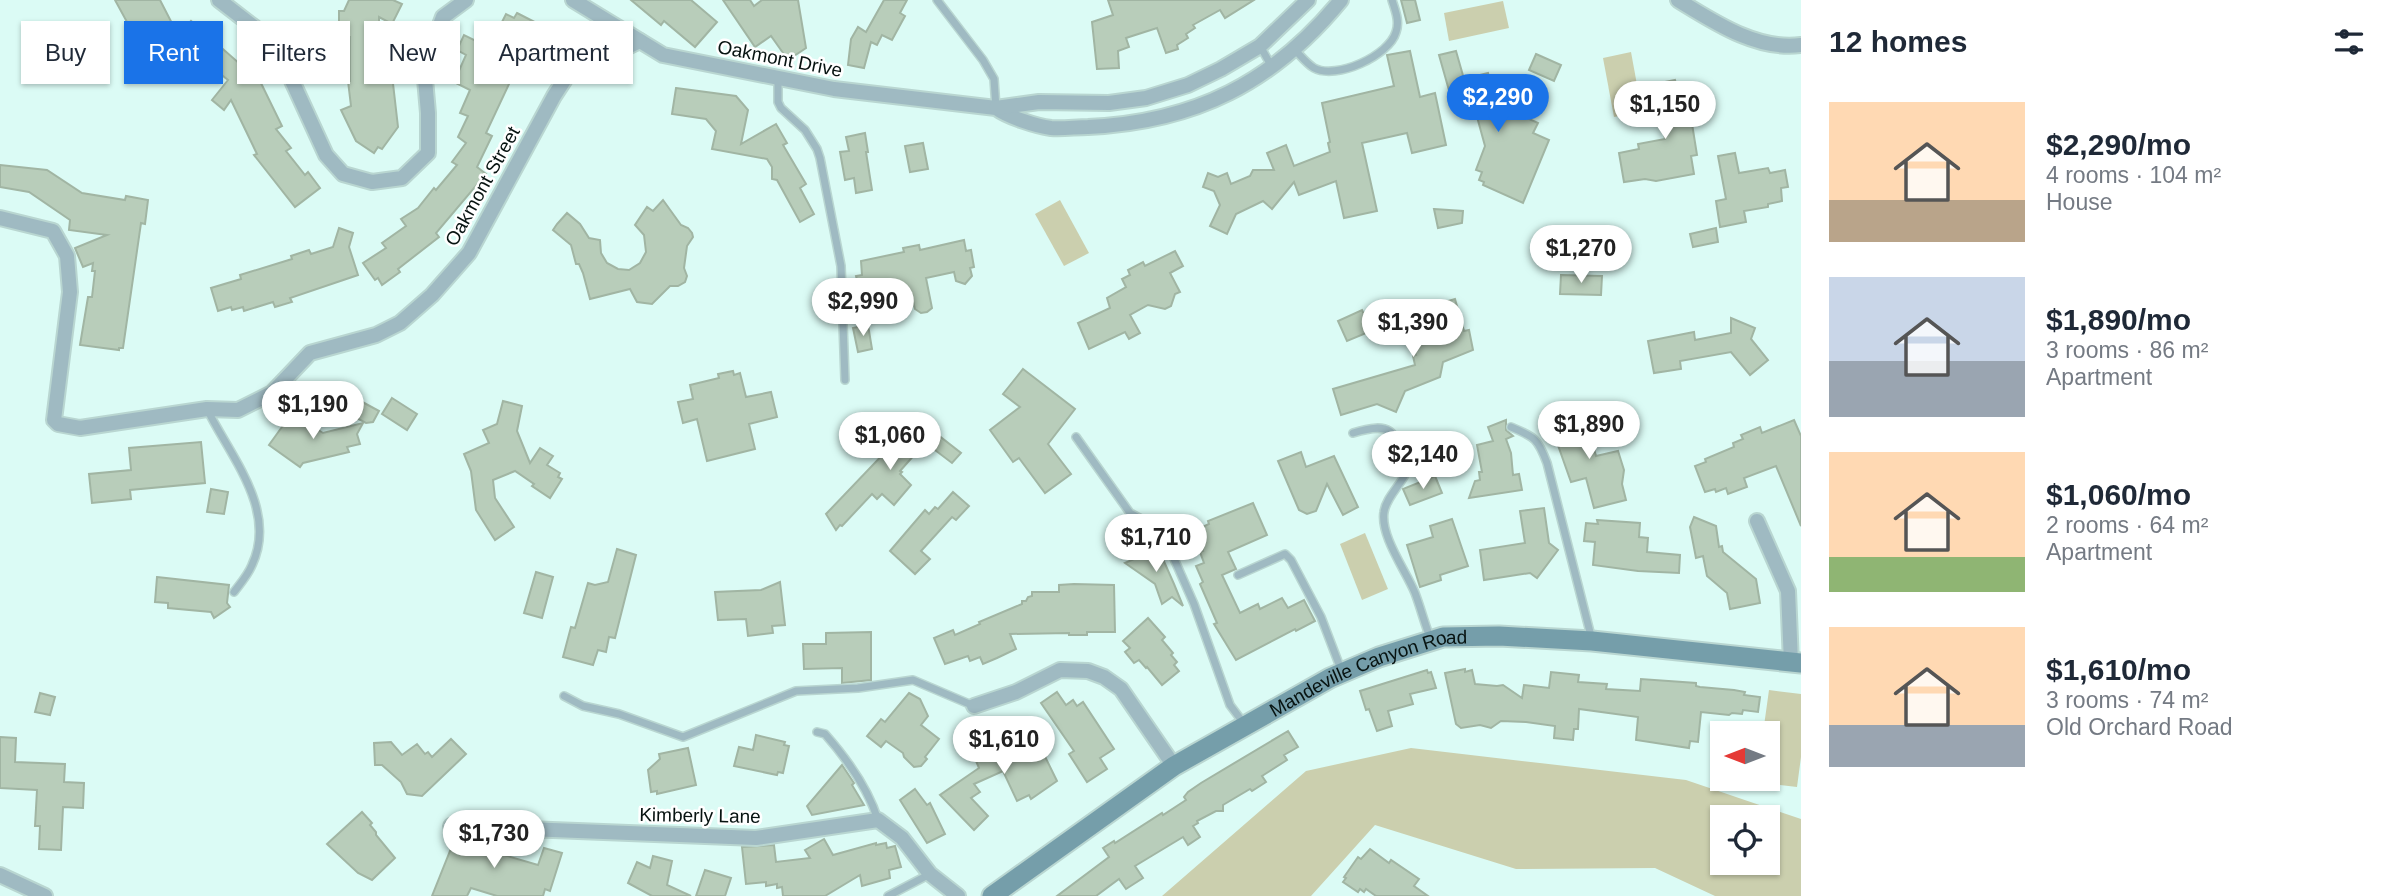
<!DOCTYPE html>
<meta charset="utf-8">
<style>
:root{--surface:#fff;--page:#f6f6f7;--text:#1f2937;--muted:#747a83;--accent:#1a73e8}
body{margin:0;font-family:Arial,sans-serif;background:var(--page);color:var(--text);height:100vh;display:flex;flex-direction:column;font-size:26px;white-space:nowrap}
*{box-sizing:border-box;margin:0}
p{font-size:23px;color:var(--muted)}
.icon{flex:none;width:38px;height:38px;fill:none;stroke:currentColor;stroke-width:2;stroke-linecap:round;stroke-linejoin:round}
.map{position:relative;flex:1;overflow:hidden}
.panel{display:flex;flex-direction:column;background:var(--surface);width:595px}
.panel>*{flex:none}
.hud{position:absolute;left:21px;top:21px;width:665px;height:63px;display:flex;gap:14px}
.needle{width:46px;rotate:270deg}
.buttons{position:absolute;left:1710px;top:721px;display:grid;gap:14px}
.buttons a{display:grid;place-items:center;width:70px;height:70px;border-radius:0px;background:var(--surface);box-shadow:0 2px 5px #0004;font-size:35px}
.price{position:absolute;translate:-50% -60px;padding:0 16px;border-radius:24px;background:#fff;color:#222;font-size:23px;line-height:46px;filter:drop-shadow(0 2px 4px #0008)}
.price::after{content:'';position:absolute;left:50%;top:42px;width:21px;height:16px;margin-left:-10px;background:inherit;clip-path:polygon(0 0,100% 0,50% 100%)}
.price.active{background:var(--accent);color:#fff}
ul{padding:0;list-style:none}
li{display:flex;align-items:center;gap:21px;height:175px;padding:0 28px}
li span{display:grid;place-items:center;flex:none;width:196px;height:140px;border-radius:0px;color:#555}
li>.icon{margin-inline-start:auto}
span .icon{width:84px;height:84px;fill:#fffc;stroke-width:1}
li b{font-size:30px}
h2{display:flex;justify-content:space-between;align-items:center;height:84px;padding:0 28px;font-size:30px}
.tag{padding:0 24px;border-radius:0px;background:var(--surface);box-shadow:0 2px 5px #0004;font-size:24px;line-height:63px}
.tag.active{background:var(--accent);color:#fff}
main{display:flex;flex:1;min-height:0}
.map>svg:first-child{display:block}
.green{fill:#cbcfae;fill-rule:evenodd}
.building{fill:#b8cdba;stroke:#a1b5a3;stroke-width:2}
.lines{fill:none;stroke-linecap:round;stroke-linejoin:round}
.lane-casing{stroke:#b9d6d1;stroke-width:10}
.street-casing{stroke:#b9d6d1;stroke-width:18}
.secondary-casing{stroke:#b9d6d1;stroke-width:23}
.lane{stroke:#9fbac2;stroke-width:7}
.street{stroke:#9fbac2;stroke-width:14}
.secondary{stroke:#759eaa;stroke-width:19}
.labels{text-anchor:middle;stroke-width:5;stroke-linejoin:round;paint-order:stroke}
.street-label{font-size:19px;fill:#071311;stroke:#fff}
</style>
<main>
<div class="map">
<svg width="1801" height="896" viewBox="0 0 1801 896">
<rect width="100%" height="100%" fill="#dbfbf5"/>
<g class="green">
<polygon points="1503,1 1509,28 1449,41 1444,13"/>
<polygon points="1631,52 1642,112 1614,117 1603,58"/>
<polygon points="1060,200 1089,253 1064,266 1035,214"/>
<polygon points="1365,533 1388,589 1362,600 1340,544"/>
<polygon points="1769,690 1801,694 1801,757 1797,787 1757,782 1757,779 1768,779 1768,733 1763,733"/>
<path d="M1411,748L1686,780L1801,819V896H1715L1655,868L1516,869L1375,825L1311,896H1162L1306,771ZM1722,817H1768V863H1722Z"/>
</g>
<g class="building">
<polygon points="115,0 160,0 178,35 191,21 241,65 242,63 257,75 282,126 276,129 291,148 286,151 305,175 308,172 320,188 295,207 254,155 257,154 231,100 224,110 212,100 228,80 203,60 202,61 197,57 193,62 188,58 166,76 162,72 142,64 145,55"/>
<polygon points="349,0 393,0 402,4 392,24 379,17 379,77 392,75 398,127 382,149 378,147 374,153 356,141 341,110 351,106 348,81 350,81 350,37 339,37 339,11 344,11"/>
<polygon points="631,0 691,0 717,22 695,47 664,21 661,25"/>
<polygon points="723,0 750,0 754,6 762,0 798,0 806,48 788,60 771,36 755,47"/>
<polygon points="884,0 907,0 900,13 905,16 892,40 882,35 877,45 871,42 864,68 848,65 851,39 858,27 866,32"/>
<polygon points="1108,0 1254,0 1225,18 1220,10 1193,25 1195,28 1186,34 1188,38 1177,45 1178,49 1166,53 1157,28 1126,38 1129,47 1118,51 1119,68 1097,69 1092,22 1113,15"/>
<polygon points="1401,0 1415,0 1420,20 1407,23"/>
<polygon points="517,13 558,34 548,55 532,47 521,69 517,67 486,133 492,136 477,167 486,174 436,233 439,237 398,269 400,272 382,285 378,278 375,280 363,263 386,248 382,243 406,226 401,219 418,208 434,188 436,190 457,165 452,162 466,143 458,137 468,116 460,113 470,90 454,82 466,55 457,50 464,35 484,45 495,23 500,26 506,14 514,18"/>
<polygon points="1410,51 1420,97 1435,93 1446,145 1412,153 1407,133 1362,143 1377,211 1344,218 1336,181 1299,195 1294,182 1272,209 1263,201 1236,214 1227,234 1210,226 1220,205 1214,191 1203,187 1208,173 1218,177 1227,173 1231,184 1250,176 1253,170 1274,170 1267,153 1286,145 1294,166 1330,152 1328,143 1330,142 1322,103 1394,86 1387,55"/>
<polygon points="1456,51 1464,79 1488,73 1492,91 1496,89 1501,106 1538,123 1533,133 1549,140 1523,203 1483,185 1484,182 1479,180 1482,172 1476,170 1485,146 1471,95 1452,101 1439,55"/>
<polygon points="1536,54 1561,65 1554,81 1529,70"/>
<polygon points="1675,80 1677,88 1686,86 1697,155 1691,156 1694,174 1656,181 1645,179 1624,182 1619,153 1639,149 1638,144 1665,139 1655,84"/>
<polygon points="676,88 736,96 748,110 741,144 776,124 787,143 783,145 806,184 800,188 814,214 800,222 777,180 772,179 772,167 767,159 712,149 716,131 706,119 672,114"/>
<polygon points="865,133 868,152 866,152 872,190 856,193 854,178 845,180 840,152 849,151 846,137"/>
<polygon points="923,143 928,169 910,172 905,146"/>
<polygon points="1735,153 1739,173 1768,168 1770,173 1785,170 1788,187 1781,188 1782,201 1768,204 1768,207 1744,211 1746,222 1720,227 1716,201 1726,199 1718,156"/>
<polygon points="0,165 47,170 82,193 125,200 126,196 148,200 145,224 141,223 123,348 119,348 119,350 80,345 88,297 92,297 95,271 92,271 93,263 83,267 75,248 107,235 69,230 70,220 29,192 0,187"/>
<polygon points="663,200 681,225 688,228 692,233 693,237 687,246 684,268 687,276 685,282 678,286 670,286 652,304 637,302 630,289 590,299 583,273 579,264 576,264 571,245 553,230 557,224 567,213 580,224 589,238 600,240 601,253 607,263 618,269 629,270 640,263 646,252 644,235 635,225 647,207 653,211"/>
<polygon points="1434,209 1463,211 1462,223 1438,228"/>
<polygon points="339,228 353,233 349,247 358,275 290,298 292,302 275,307 273,302 244,311 243,307 232,310 231,307 218,311 211,288 241,279 240,275 292,259 291,256 309,250 311,254 333,247"/>
<polygon points="1716,228 1718,242 1693,247 1690,234"/>
<polygon points="964,240 966,251 971,250 974,267 970,268 972,276 965,284 956,281 954,272 926,278 932,308 927,312 921,313 915,309 912,297 882,306 884,315 867,319 856,276 862,275 861,261 904,252 903,248 919,245 920,250"/>
<polygon points="1175,251 1183,266 1170,273 1180,292 1175,294 1171,306 1165,309 1148,305 1130,315 1140,333 1129,339 1125,332 1089,349 1078,323 1110,308 1107,298 1126,287 1122,279 1130,275 1128,270 1143,262 1145,266"/>
<polygon points="1561,275 1602,276 1601,295 1560,294"/>
<polygon points="1455,299 1464,331 1469,330 1473,350 1443,362 1440,377 1405,391 1396,412 1377,404 1341,415 1333,389 1415,365 1413,356 1416,355 1399,320 1428,307"/>
<polygon points="1362,310 1371,331 1347,341 1338,321"/>
<polygon points="1731,318 1755,328 1751,339 1768,360 1750,375 1731,352 1680,361 1681,369 1654,373 1648,341 1694,332 1695,340 1731,333"/>
<polygon points="868,325 872,349 858,352 853,328"/>
<polygon points="1023,369 1075,409 1048,444 1071,474 1045,493 1019,458 1013,462 990,430 1020,407 1003,394"/>
<polygon points="733,371 734,375 740,373 746,397 771,392 777,417 749,424 755,449 707,461 697,419 683,423 678,402 693,399 690,385 719,378 718,374"/>
<polygon points="355,398 379,411 373,422 366,423 347,413"/>
<polygon points="392,398 417,414 407,430 382,414"/>
<polygon points="503,401 522,406 517,431 530,463 540,448 553,456 547,465 560,473 558,477 562,479 550,498 532,486 534,484 515,471 493,480 495,498 514,527 495,540 476,510 471,471 464,454 489,443 483,430 497,424"/>
<polygon points="1574,406 1579,426 1587,424 1596,456 1618,451 1624,470 1622,484 1626,500 1594,508 1586,478 1571,482 1554,434 1558,434 1554,419 1562,417 1559,410"/>
<polygon points="292,413 323,433 363,423 357,434 360,444 347,447 349,452 303,463 300,467 269,445"/>
<polygon points="1506,420 1506,430 1513,436 1506,439 1511,453 1513,475 1519,474 1522,490 1469,498 1475,481 1480,480 1479,472 1482,472 1477,445 1493,441 1488,427"/>
<polygon points="1794,420 1801,436 1801,526 1776,466 1744,478 1747,487 1728,494 1726,488 1716,492 1715,489 1705,492 1695,466 1706,462 1705,459 1734,447 1733,443 1743,439 1741,435 1760,427 1762,433"/>
<polygon points="913,423 929,428 961,453 952,463 931,447 929,449 923,445 900,471 902,472 900,474 911,485 894,505 882,494 877,499 872,494 842,526 840,525 836,530 826,514"/>
<polygon points="201,442 205,483 130,490 131,499 92,503 89,474 131,470 129,448"/>
<polygon points="1301,452 1306,467 1334,456 1358,507 1343,515 1327,484 1316,511 1307,514 1299,510 1278,461"/>
<polygon points="1435,476 1442,493 1410,505 1403,489"/>
<polygon points="211,489 228,492 224,514 207,512"/>
<polygon points="953,492 969,506 956,520 952,517 921,551 930,559 915,574 890,551 925,510 929,514 935,507 938,509"/>
<polygon points="1253,503 1267,535 1228,552 1236,569 1222,575 1240,613 1258,604 1260,609 1282,598 1288,608 1304,600 1315,621 1296,631 1295,629 1236,660 1214,624 1217,623 1200,584 1203,582 1196,566 1204,563 1200,552 1203,551 1194,531 1209,524 1208,521"/>
<polygon points="1544,508 1549,543 1558,550 1537,578 1530,573 1484,580 1480,550 1525,543 1520,511"/>
<polygon points="1694,517 1716,526 1719,547 1722,546 1723,552 1756,579 1760,603 1730,609 1727,593 1707,576 1703,556 1696,558 1690,527"/>
<polygon points="1452,519 1468,566 1440,575 1441,580 1420,587 1407,545 1433,537 1430,526"/>
<polygon points="1597,520 1640,523 1639,537 1648,538 1647,552 1680,555 1679,573 1638,571 1593,565 1595,542 1584,541 1586,523 1598,524"/>
<polygon points="1158,548 1174,584 1183,606 1172,597 1162,604 1155,584 1125,563"/>
<polygon points="617,549 636,555 615,638 609,637 606,652 598,650 593,665 563,657 571,627 575,628 588,583 595,585 608,582"/>
<polygon points="536,572 553,577 542,618 524,613"/>
<polygon points="157,577 229,585 227,603 230,607 214,618 211,612 168,608 168,603 155,602"/>
<polygon points="780,582 785,625 772,626 773,633 748,636 746,619 718,620 715,592 761,590"/>
<polygon points="1074,584 1114,585 1115,632 1087,632 1087,635 1069,635 1069,633 1010,634 1016,649 997,658 983,664 980,657 970,661 968,656 945,664 934,638 953,630 955,635 980,624 979,622 1022,604 1022,601 1026,601 1028,597 1032,596 1032,592 1059,592 1059,585"/>
<polygon points="1148,618 1165,637 1162,640 1173,653 1171,655 1177,662 1174,665 1179,671 1162,685 1147,667 1146,668 1139,660 1134,663 1125,652 1130,648 1123,641"/>
<polygon points="871,632 871,680 842,683 842,668 804,669 803,644 826,644 826,633"/>
<polygon points="1465,669 1465,672 1472,670 1475,684 1497,686 1503,685 1522,698 1524,685 1549,688 1551,672 1579,675 1578,682 1607,684 1606,689 1640,691 1641,679 1696,683 1696,686 1700,687 1734,690 1745,692 1744,695 1760,697 1758,712 1743,710 1742,714 1732,713 1729,715 1701,712 1698,742 1690,741 1689,748 1636,740 1638,717 1579,709 1578,729 1574,729 1573,740 1554,738 1555,726 1526,722 1501,721 1491,728 1480,725 1461,728 1456,724 1445,673"/>
<polygon points="1427,670 1428,673 1431,672 1436,688 1410,694 1413,704 1388,711 1392,726 1377,731 1369,709 1366,710 1360,691"/>
<polygon points="1057,692 1066,705 1073,700 1077,706 1083,702 1114,749 1100,758 1107,769 1087,782 1069,754 1074,751 1041,703"/>
<polygon points="40,693 55,697 50,715 35,712"/>
<polygon points="909,693 920,699 928,716 921,725 939,739 925,757 927,759 921,766 914,767 904,757 903,753 886,741 881,747 867,736 881,719 885,722"/>
<polygon points="1030,726 1057,781 1031,799 1029,795 1017,801 1003,771 974,784 980,792 971,798 988,816 974,830 940,795 979,768 976,761 1009,745 1006,738"/>
<polygon points="1288,731 1298,747 1284,755 1287,760 1262,776 1266,782 1252,791 1250,789 1223,805 1223,811 1216,811 1197,821 1198,823 1193,826 1200,837 1188,845 1183,837 1135,866 1143,878 1126,889 1119,879 1096,896 1057,896 1109,857 1103,848 1114,841 1115,843 1162,813 1163,815 1186,800 1184,797 1188,792 1201,783"/>
<polygon points="756,735 785,742 784,745 789,746 783,773 778,772 777,775 734,766 739,747 753,750"/>
<polygon points="0,737 16,738 15,762 65,764 64,782 84,783 83,808 63,807 61,850 39,849 40,826 35,826 37,790 0,788"/>
<polygon points="451,739 466,754 422,796 407,794 401,782 382,765 375,765 374,743 391,742 402,755 417,744 425,754 428,752 432,757"/>
<polygon points="688,748 696,785 657,794 657,791 651,792 648,770 660,759 659,754"/>
<polygon points="842,765 854,783 852,785 864,805 812,815 807,806"/>
<polygon points="915,789 927,805 930,803 945,834 927,843 900,800"/>
<polygon points="362,812 372,823 370,825 376,832 376,835 395,858 372,880 358,873 327,844"/>
<polygon points="456,836 468,836 486,842 488,837 506,838 504,844 507,845 504,855 538,865 544,848 562,853 550,891 545,889 543,896 497,896 471,888 467,896 432,896"/>
<polygon points="824,839 833,855 876,843 876,845 886,843 887,848 895,846 901,867 889,870 890,878 862,886 860,875 825,896 783,896 782,887 777,888 777,884 766,886 766,882 746,884 742,847 774,845 776,862 810,858 805,850"/>
<polygon points="1370,849 1389,863 1391,860 1419,879 1414,886 1428,896 1376,896 1366,889 1364,892 1360,889 1358,892 1343,882 1346,878 1344,877 1358,857 1361,859"/>
<polygon points="653,856 672,861 667,885 691,896 652,896 628,883 637,862 650,868"/>
<polygon points="705,870 731,878 725,896 696,896"/>
</g>
<g class="lines">
<defs>
<g id="lane">
<polyline points="937,0 983,60 994,79 996,108"/>
<polyline points="1260,46 1272,67"/>
<path d="M1294,49C1300,55 1307,64 1314,68C1336,80 1389,56 1396,32C1400,21 1395,10 1392,0"/>
<polyline points="778,78 778,102 781,108 805,130 817,149 820,158 841,266 845,380"/>
<path d="M207,409C230,456 278,510 252,565C248,575 240,584 234,592"/>
<path d="M1511,427C1535,437 1538,439 1547,463L1592,640"/>
<path d="M1353,433C1395,420 1395,433 1408,469C1402,484 1386,497 1384,512C1380,536 1406,571 1415,593C1421,609 1425,625 1431,640"/>
<polyline points="1076,437 1130,513 1156,527 1164,536 1194,604 1230,705 1245,725"/>
<polyline points="1238,575 1285,554 1291,560 1321,617 1342,672"/>
<polyline points="564,696 583,706 619,714 683,737 796,691 858,688 913,680 974,706"/>
<path d="M817,732L825,734C847,759 868,788 878,820"/>
<polyline points="888,896 930,874"/>
</g>
<g id="street">
<polyline points="219,0 254,27 282,59 326,155 343,174 372,182 402,178 428,153 428,113 424,68 443,17 466,0"/>
<path d="M573,0L663,55L834,89L996,108C1008,117 1036,126 1051,128C1063,129 1076,127 1088,127C1195,122 1273,83 1341,0"/>
<path d="M1678,0C1714,22 1757,51 1801,45"/>
<polyline points="996,108 1039,102 1109,103 1146,98 1188,85 1221,69 1260,46 1308,0"/>
<polyline points="0,218 53,231 67,256 70,292 54,420 58,424 80,428 207,409 238,410 272,393 310,353 376,335 400,323 432,295 469,253 554,96 567,76 640,41"/>
<polyline points="1757,521 1788,591 1791,663"/>
<polyline points="974,706 1016,692 1060,670 1088,671 1104,677 1121,689 1174,766"/>
<polyline points="451,826 756,838 878,820 902,838 930,874 958,896"/>
<polyline points="0,875 45,896"/>
</g>
<g id="secondary">
<path id="s1" d="M992,896L1174,766L1330,678L1379,657L1443,637L1499,636L1592,641L1801,663"/>
</g>
</defs>
<use href="#lane" class="lane-casing"/>
<use href="#street" class="street-casing"/>
<use href="#secondary" class="secondary-casing"/>
<use href="#lane" class="lane"/>
<use href="#street" class="street"/>
<use href="#secondary" class="secondary"/>
</g>
<g class="labels">
<g class="street-label">
<text transform="translate(780 58) rotate(11)" y="7">Oakmont Drive</text>
<text transform="translate(482 186) rotate(-61)" y="7">Oakmont Street</text>
<text dy="7" stroke="none"><textPath href="#s1" startOffset="441">Mandeville Canyon Road</textPath></text>
<text transform="translate(700 815) rotate(1)" y="7">Kimberly Lane</text>
</g>
</g>
</svg>
<div class="buttons">
<a><svg class="needle" viewBox="-14 -14 28 28"><path d="M0-13l5 13h-10z" fill="#e53935"/><path d="M0 13l5-13h-10z" fill="#747a83"/></svg></a>
<a><svg class="icon" aria-label="locate" viewBox="0 0 24 24"><circle cx="12" cy="12" r="6"/><path d="M12 2v4M12 18v4M2 12h4M18 12h4"/></svg></a>
</div>
<b class="price active" style="left:1498px;top:134px">$2,290</b>
<b class="price" style="left:1665px;top:141px">$1,150</b>
<b class="price" style="left:1581px;top:285px">$1,270</b>
<b class="price" style="left:863px;top:338px">$2,990</b>
<b class="price" style="left:1413px;top:359px">$1,390</b>
<b class="price" style="left:313px;top:441px">$1,190</b>
<b class="price" style="left:1589px;top:461px">$1,890</b>
<b class="price" style="left:890px;top:472px">$1,060</b>
<b class="price" style="left:1423px;top:491px">$2,140</b>
<b class="price" style="left:1156px;top:574px">$1,710</b>
<b class="price" style="left:1004px;top:776px">$1,610</b>
<b class="price" style="left:494px;top:870px">$1,730</b>
<div class="hud">
<a class="tag">Buy</a>
<a class="tag active">Rent</a>
<a class="tag">Filters</a>
<a class="tag">New</a>
<a class="tag">Apartment</a>
</div>
</div>
<section class="panel">
<h2>12 homes<svg class="icon" aria-label="filters" viewBox="0 0 24 24"><path d="M4 7h16M4 17h16"/><circle cx="9" cy="7" r="2"/><circle cx="15" cy="17" r="2"/></svg></h2>
<ul>
<li><span style="background:linear-gradient(#ffd9b3 70%,#b9a48a 0)"><svg class="icon" aria-label="home" viewBox="0 0 24 24"><path d="M3 11l9-7 9 7M6 9v11h12V9"/></svg></span><div><b>$2,290/mo</b><p>4 rooms · 104 m²</p><p>House</p></div></li>
<li><span style="background:linear-gradient(#c9d6e8 60%,#9aa5b1 0)"><svg class="icon" aria-label="home" viewBox="0 0 24 24"><path d="M3 11l9-7 9 7M6 9v11h12V9"/></svg></span><div><b>$1,890/mo</b><p>3 rooms · 86 m²</p><p>Apartment</p></div></li>
<li><span style="background:linear-gradient(#ffd9b3 75%,#8fb573 0)"><svg class="icon" aria-label="home" viewBox="0 0 24 24"><path d="M3 11l9-7 9 7M6 9v11h12V9"/></svg></span><div><b>$1,060/mo</b><p>2 rooms · 64 m²</p><p>Apartment</p></div></li>
<li><span style="background:linear-gradient(#ffd9b3 70%,#9aa5b1 0)"><svg class="icon" aria-label="home" viewBox="0 0 24 24"><path d="M3 11l9-7 9 7M6 9v11h12V9"/></svg></span><div><b>$1,610/mo</b><p>3 rooms · 74 m²</p><p>Old Orchard Road</p></div></li>
</ul>
</section>
</main>
